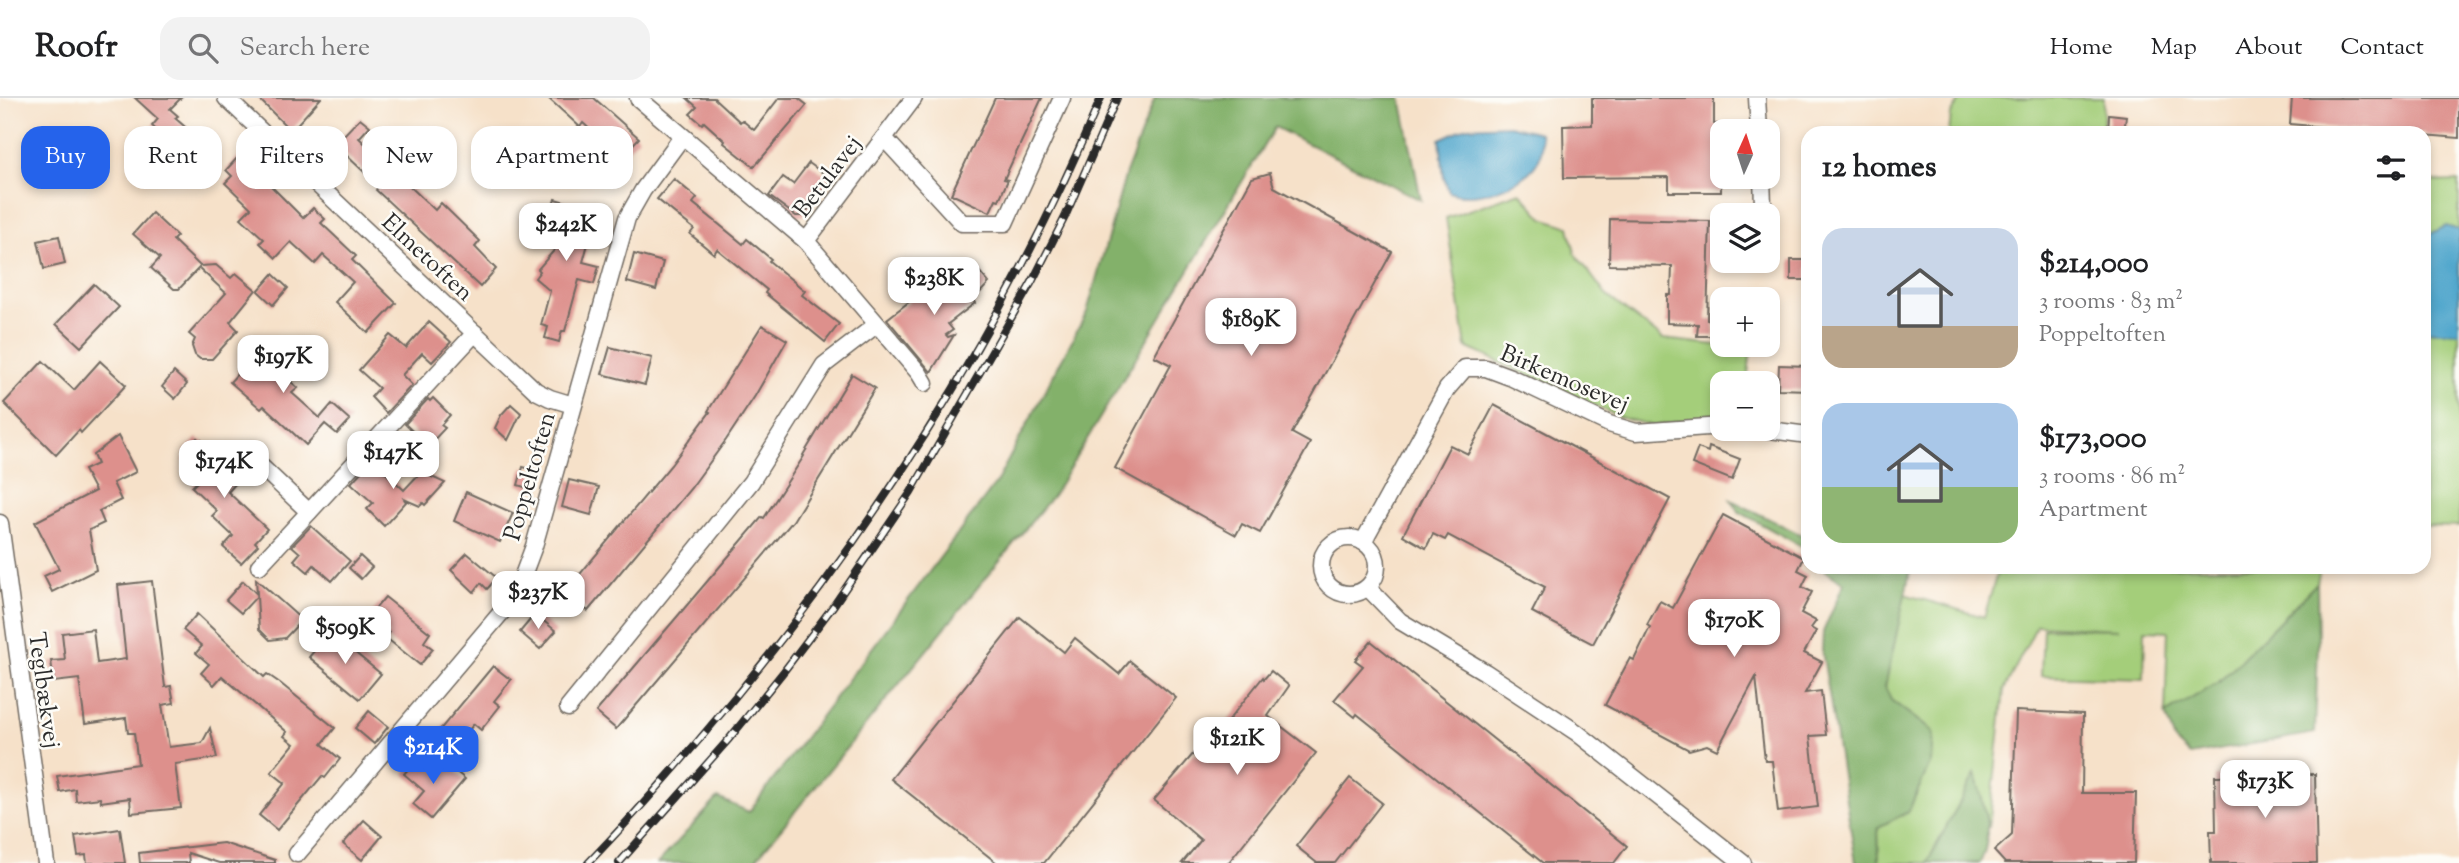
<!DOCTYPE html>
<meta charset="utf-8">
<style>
:root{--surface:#fff;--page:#f2f2f2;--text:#202124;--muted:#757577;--line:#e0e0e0;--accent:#2563eb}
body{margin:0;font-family:"Sorts Mill Goudy",serif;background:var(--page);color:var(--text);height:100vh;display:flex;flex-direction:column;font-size:26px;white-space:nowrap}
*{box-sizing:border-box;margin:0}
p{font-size:23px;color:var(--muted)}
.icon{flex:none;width:38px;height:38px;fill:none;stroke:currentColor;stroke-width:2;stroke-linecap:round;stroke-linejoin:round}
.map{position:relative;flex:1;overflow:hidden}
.sheet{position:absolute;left:1801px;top:28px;width:630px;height:448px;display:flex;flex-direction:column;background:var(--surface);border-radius:21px;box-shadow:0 4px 10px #0003}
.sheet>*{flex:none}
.guide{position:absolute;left:21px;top:28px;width:665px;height:63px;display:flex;gap:14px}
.needle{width:46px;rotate:3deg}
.buttons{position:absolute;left:1710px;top:21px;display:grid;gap:14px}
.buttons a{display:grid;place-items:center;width:70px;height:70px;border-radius:14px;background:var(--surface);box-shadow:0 4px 10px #0003;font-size:35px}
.price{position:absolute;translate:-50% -60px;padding:0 16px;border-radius:14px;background:#fff;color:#222;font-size:23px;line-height:46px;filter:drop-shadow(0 2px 4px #0008)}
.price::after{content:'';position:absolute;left:50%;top:42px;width:21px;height:16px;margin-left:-10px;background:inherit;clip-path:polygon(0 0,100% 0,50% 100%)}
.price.selected{background:var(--accent);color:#fff}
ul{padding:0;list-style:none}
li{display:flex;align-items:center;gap:21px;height:175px;padding:0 21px}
li span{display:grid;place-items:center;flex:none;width:196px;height:140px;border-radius:21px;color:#555}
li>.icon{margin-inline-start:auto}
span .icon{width:84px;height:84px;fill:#fffc;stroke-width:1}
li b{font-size:30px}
h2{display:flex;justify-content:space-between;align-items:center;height:84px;padding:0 21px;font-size:30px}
.pill{padding:0 24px;border-radius:21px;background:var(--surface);box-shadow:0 4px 10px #0003;font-size:24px;line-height:63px}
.pill.selected{background:var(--accent);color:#fff}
header{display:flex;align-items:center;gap:42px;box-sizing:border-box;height:98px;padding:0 35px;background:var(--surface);border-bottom:2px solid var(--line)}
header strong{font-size:33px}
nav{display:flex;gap:38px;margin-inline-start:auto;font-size:24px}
.search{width:490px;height:63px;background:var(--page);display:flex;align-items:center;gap:18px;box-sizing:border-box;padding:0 24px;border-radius:21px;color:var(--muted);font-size:26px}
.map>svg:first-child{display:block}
.green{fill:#a4ce7a;stroke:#687c52;stroke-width:2}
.forest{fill:#83b16a;stroke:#576e4a;stroke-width:2}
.water{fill:#50a6cc;stroke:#3e687c;stroke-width:2}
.building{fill:#dd908c}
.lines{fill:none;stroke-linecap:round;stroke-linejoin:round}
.street-casing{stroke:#726b62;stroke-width:19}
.street{stroke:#fff;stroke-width:16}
.rail-casing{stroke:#2b2b2b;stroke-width:8}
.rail{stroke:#fdfcf7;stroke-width:5;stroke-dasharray:16;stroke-linecap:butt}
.labels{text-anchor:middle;stroke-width:5;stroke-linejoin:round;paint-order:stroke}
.street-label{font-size:24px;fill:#2b2b2b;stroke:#fdfcf7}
</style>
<header>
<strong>Roofr</strong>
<div class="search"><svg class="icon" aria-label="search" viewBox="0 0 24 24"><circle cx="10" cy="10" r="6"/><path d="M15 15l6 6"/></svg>Search here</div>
<nav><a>Home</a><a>Map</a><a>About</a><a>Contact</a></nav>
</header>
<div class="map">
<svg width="2459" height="765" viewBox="0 0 2459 765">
<rect width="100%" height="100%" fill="#fdfcf7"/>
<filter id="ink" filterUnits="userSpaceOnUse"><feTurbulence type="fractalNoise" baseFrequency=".0143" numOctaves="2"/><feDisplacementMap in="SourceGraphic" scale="14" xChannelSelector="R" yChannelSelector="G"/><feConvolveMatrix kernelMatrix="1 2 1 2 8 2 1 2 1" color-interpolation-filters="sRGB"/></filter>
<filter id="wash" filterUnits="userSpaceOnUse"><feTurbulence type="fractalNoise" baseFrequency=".00686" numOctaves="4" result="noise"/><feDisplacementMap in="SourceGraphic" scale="28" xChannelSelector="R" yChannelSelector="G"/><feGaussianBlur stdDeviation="1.57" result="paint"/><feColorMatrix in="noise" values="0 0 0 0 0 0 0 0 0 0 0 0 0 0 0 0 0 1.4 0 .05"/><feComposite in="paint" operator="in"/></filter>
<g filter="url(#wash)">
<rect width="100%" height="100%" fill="#f6e1c9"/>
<g class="green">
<polygon points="1961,0 2104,0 2103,35 1949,35 1951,17"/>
<polygon points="2459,83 2459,429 2424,428 2424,84"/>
<polygon points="1520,94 1543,120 1569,129 1575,155 1606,197 1663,241 1751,251 1747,285 1722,285 1722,316 1654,328 1622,320 1466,249 1446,120"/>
<polygon points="1999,469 2320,469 2317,485 2218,585 2165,616 2168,533 2145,532 2144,581 2041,578 2043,530 2119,531 2037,527 2004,592 1989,730 1975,677 1927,765 1879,765 1878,729 1908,714 1933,634 1890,602 1885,589 1904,496 1984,519"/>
</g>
<g class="forest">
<polygon points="1155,0 1401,0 1421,102 1275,29 1054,396 753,765 658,765 718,700 749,714 996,385 1087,214 1126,75"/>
<polygon points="1731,402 1808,440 1808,452 1738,413"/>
<polygon points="1819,469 1911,469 1885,589 1891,602 1933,634 1931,664 1908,714 1878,729 1879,765 1856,765 1822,552 1823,534 1844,485"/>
<polygon points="2317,485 2318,546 2315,635 2190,657 2175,643 2165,616 2218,585"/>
<path d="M1975,676C1983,705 1995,736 1980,765H1927Z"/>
</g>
<g class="water">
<path d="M1509,27L1540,35C1541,44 1543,54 1538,63C1525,88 1474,104 1449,94L1444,80L1440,41L1467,29Z"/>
<polygon points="2446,128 2459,132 2459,235 2424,233 2424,139"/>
</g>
<g id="blocks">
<g class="building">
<polygon points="135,0 181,0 170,11 178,18 175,20 199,41 187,55 181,50 179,53 152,28 158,21"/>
<polygon points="258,0 321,0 291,33"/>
<polygon points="548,0 594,0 639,40 621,59 583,25 580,29"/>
<polygon points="687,0 714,0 740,24 742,22 754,32 779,0 798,0 807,7 754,69 724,45 725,43 704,24 702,26 690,16 697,9"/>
<polygon points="995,0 1042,0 1004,81 1008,82 999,102 996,101 990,114 951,96"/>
<polygon points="1592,0 1714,0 1714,26 1721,26 1721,94 1669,94 1669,79 1564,80 1563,28 1592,27"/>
<polygon points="2292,0 2459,0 2459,40 2424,37 2424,35 2394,35 2290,26"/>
<polygon points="2109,16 2126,18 2124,35 2108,35"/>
<polygon points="360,20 370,28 359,40 435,112 441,105 480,143 475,149 496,171 480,189 376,92 379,88 345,56 331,71 321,61"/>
<polygon points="240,57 303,120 313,110 325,121 321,125 356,158 352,162 396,205 368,235 335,204 353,184 323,157 315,166 291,144 276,160 260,145 264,141 241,120 251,110 225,85 232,78 226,72"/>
<polygon points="809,65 831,81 803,118 796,118 769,98 783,79 793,86"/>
<polygon points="1270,75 1274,89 1392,154 1292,335 1310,345 1260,435 1242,426 1236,437 1115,370 1171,267 1154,258 1252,80"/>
<polygon points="674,81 697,100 693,105 743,146 747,141 771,161 769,163 805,193 802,197 839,226 825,244 765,195 767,192 717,151 714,156 690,136 694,131 657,101"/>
<polygon points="555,101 597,113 583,164 599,168 594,186 579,182 565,233 562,233 559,244 545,240 548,229 541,227 550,193 535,180 540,173 538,171 557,149 542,145"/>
<polygon points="152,115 177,138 173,142 200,168 216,167 231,180 236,175 256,192 230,224 238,232 212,261 200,261 195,257 192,248 195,241 189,236 226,195 199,170 179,191 174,191 151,170 160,160 133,136"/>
<polygon points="1610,121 1710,123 1707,222 1715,222 1714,238 1697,238 1698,226 1667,225 1667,197 1671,197 1672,168 1609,167"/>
<polygon points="59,138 65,166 44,171 38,143"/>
<polygon points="634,156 663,164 656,192 627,184"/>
<rect x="1791" y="162" width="17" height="20"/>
<polygon points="978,172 989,185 973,202 975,205 948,226 953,232 946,237 948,239 954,237 931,274 887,221 910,203 905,196 924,181 941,202"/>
<polygon points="273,176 288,190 273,207 258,193"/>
<polygon points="94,186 119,209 81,249 56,226"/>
<polygon points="429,224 451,244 432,264 422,255 402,277 412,287 386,315 371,299 379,290 359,272 390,237 406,250"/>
<polygon points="762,227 787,242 755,298 726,342 691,390 588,513 565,494 671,367 710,314 708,313"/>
<polygon points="269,241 290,260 279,273 298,290 292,295 320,320 332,306 350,322 337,336 325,326 306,347 264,308 261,311 230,284"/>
<polygon points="610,249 652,260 645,287 602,276"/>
<polygon points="43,263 74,292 100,263 126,287 81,335 79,332 56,357 4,305"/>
<polygon points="1779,267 1808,268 1808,292 1778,291"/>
<polygon points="174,274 187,286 175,301 162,289"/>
<polygon points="852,276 875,290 793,423 616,631 596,614 762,419 764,420 804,358 803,357"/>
<polygon points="433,300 450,317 441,327 445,330 428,348 405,326 428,301 430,303"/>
<polygon points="511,306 521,315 508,342 495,330 501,317"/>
<polygon points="1494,307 1670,401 1593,546 1532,514 1545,489 1448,437 1445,442 1433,436 1426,450 1403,437 1450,347 1468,356"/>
<polygon points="118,338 136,374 113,385 121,402 99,413 104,425 89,432 96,472 52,494 44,478 59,471 35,424 95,393 84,372 97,366 93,357"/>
<polygon points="197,340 200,343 201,342 233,371 228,376 237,384 228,394 267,431 255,444 258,447 241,465 223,449 233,438 212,418 217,413 192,389 202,379 183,362 187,357 184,354"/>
<polygon points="1709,349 1740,361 1732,382 1692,366 1698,350 1708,354"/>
<polygon points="372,362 404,392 421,374 445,385 425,407 423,405 420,408 404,401 406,404 384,428 367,411 373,405 351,385"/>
<polygon points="523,369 539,373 534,392 518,387"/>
<polygon points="569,382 599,389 591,417 562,409"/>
<polygon points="466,394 513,415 500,444 454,423"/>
<polygon points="1723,417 1804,460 1798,472 1808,477 1802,489 1812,494 1801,515 1816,523 1811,530 1816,533 1804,555 1822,564 1805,595 1821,593 1826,637 1810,638 1818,709 1778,714 1772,663 1765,663 1756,579 1717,652 1707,647 1689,652 1605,607 1630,560 1634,562 1650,529 1647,527 1660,503 1673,510"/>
<polygon points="311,428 350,463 332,483 314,467 308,474 294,462 300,455 292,448"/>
<polygon points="467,455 497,480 487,491 481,485 474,494 451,472"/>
<polygon points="360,458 372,469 361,481 349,470"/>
<polygon points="256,481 302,522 285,540 270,542 259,531 257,498 241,515 226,502 243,483 257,496"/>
<polygon points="152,483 165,589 171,588 174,605 162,607 169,649 202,645 210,630 217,660 175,666 181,710 131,715 130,700 101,704 100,700 76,703 75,691 60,694 57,678 138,666 134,635 128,635 126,620 85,626 79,581 54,584 51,563 65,562 62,535 93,531 97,565 126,561 118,487"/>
<polygon points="385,499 430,535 424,544 433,551 420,567 385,539 389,535 369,518"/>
<polygon points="197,516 264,579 267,576 280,585 335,630 322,646 340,661 325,680 322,678 277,732 259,717 285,685 271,674 294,646 284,638 287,634 222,578 214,587 201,575 209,566 196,555 202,548 183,532"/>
<polygon points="535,516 556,533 540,551 520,534"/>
<polygon points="1020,519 1064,554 1075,540 1119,576 1130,563 1176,600 1044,765 997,765 891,681"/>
<polygon points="330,534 381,576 360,601 309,559"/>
<polygon points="1371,543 1627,748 1614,765 1543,765 1357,616 1355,619 1334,602 1363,568 1355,562"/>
<polygon points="493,568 511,582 494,603 500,608 481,632 474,626 455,648 438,634"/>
<polygon points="1271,573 1289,588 1268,618 1316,655 1228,765 1182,765 1201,742 1154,702 1194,655 1199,659 1263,579 1264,581"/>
<polygon points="369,613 388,629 374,646 355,630"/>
<polygon points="2016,613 2083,616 2082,695 2136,695 2134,765 2005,765 1994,753 2012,737"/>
<polygon points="418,659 438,675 446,665 465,681 431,721 413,706 424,693 404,676"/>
<polygon points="2315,676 2317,765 2211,765 2210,733 2216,733 2215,678"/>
<polygon points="1350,680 1382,705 1335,765 1317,765 1296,748"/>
<polygon points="364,722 382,738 362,762 343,746"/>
<polygon points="120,731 125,765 87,765 86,757 78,758 75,738"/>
<polygon points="223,745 275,762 275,765 219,765 188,755 189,765 140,765 139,755"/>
</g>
</g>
</g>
<g filter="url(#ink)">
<use href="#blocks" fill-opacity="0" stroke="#726b62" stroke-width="2"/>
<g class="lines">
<defs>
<g id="street">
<polyline points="226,0 536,293 550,300 573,307"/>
<polyline points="638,0 806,143 919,275 925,285"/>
<polyline points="1757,0 1759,33"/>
<polyline points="884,40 962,125 1005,125 1062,0"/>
<polyline points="1762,79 1763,107"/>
<polyline points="806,143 914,0"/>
<polyline points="1762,331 1808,337"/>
<polyline points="251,359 309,414"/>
<polyline points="0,425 46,765"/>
<circle cx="1349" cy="468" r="28"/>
<polyline points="1363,444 1447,291 1465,270 1486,270 1510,279 1609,326 1636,334 1722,328"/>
<polyline points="259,468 475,235"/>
<polyline points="1368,490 1400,523 1485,574 1576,634 1743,765"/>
<polyline points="568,610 751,384 824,267 876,227"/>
<polyline points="297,756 506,509 522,480 534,448 627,120 643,92 682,39"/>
</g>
</defs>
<use href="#street" class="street-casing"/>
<use href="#street" class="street"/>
<defs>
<g id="rail">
<path d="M588,765C626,726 662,685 698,643C863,452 1003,233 1101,0"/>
<polyline points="619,765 729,641 784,573 834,507 911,394 1032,184 1065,119 1117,0"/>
</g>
</defs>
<use href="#rail" class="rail-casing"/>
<use href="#rail" class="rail"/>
</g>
</g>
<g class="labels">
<g class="street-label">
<text transform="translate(827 78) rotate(-53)" y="8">Betulavej</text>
<text transform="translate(428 159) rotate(43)" y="8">Elmetoften</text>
<text transform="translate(1565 280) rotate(23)" y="8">Birkemosevej</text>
<text transform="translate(529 378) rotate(-74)" y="8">Poppeltoften</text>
<text transform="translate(45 592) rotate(82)" y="8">Teglbækvej</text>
</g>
</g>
</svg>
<div class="buttons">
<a><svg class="needle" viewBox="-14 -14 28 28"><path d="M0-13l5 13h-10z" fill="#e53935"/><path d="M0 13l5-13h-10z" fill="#757577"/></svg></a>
<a><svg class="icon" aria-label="layers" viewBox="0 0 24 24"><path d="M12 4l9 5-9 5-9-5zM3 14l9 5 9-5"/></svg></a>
<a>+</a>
<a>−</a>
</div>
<b class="price" style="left:566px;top:165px">$242K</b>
<b class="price" style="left:934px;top:219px">$238K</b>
<b class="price" style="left:1251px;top:260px">$189K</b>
<b class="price" style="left:283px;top:297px">$197K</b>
<b class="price" style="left:393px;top:393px">$147K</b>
<b class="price" style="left:224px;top:402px">$174K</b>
<b class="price" style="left:538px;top:533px">$237K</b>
<b class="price" style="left:1734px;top:561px">$170K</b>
<b class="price" style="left:345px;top:568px">$509K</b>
<b class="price" style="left:1237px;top:679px">$121K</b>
<b class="price selected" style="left:433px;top:688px">$214K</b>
<b class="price" style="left:2265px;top:722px">$173K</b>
<div class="guide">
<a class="pill selected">Buy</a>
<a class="pill">Rent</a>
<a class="pill">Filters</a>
<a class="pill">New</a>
<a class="pill">Apartment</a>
</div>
<section class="sheet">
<h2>12 homes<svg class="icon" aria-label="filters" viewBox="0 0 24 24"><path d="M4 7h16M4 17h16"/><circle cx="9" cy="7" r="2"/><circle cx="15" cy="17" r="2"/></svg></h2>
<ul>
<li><span style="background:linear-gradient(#c9d6e8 70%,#b9a48a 0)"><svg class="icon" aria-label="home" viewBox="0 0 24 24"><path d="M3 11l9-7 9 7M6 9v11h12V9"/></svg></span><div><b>$214,000</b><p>3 rooms · 83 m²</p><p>Poppeltoften</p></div></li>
<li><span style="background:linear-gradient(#a9c7e8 60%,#8fb573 0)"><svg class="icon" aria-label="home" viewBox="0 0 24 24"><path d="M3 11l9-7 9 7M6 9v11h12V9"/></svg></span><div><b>$173,000</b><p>3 rooms · 86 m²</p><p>Apartment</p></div></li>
</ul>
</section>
</div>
